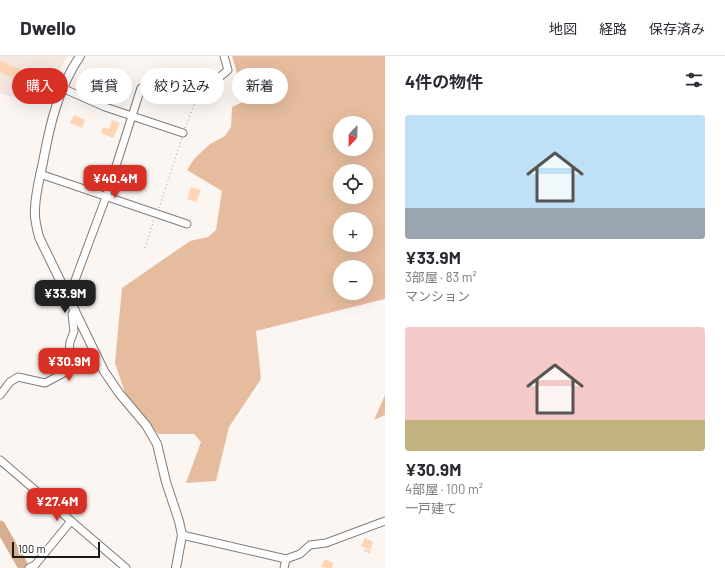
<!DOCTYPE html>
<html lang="ja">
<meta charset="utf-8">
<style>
:root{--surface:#fff;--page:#f7f7f7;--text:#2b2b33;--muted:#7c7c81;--line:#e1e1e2;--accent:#d93025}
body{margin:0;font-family:Barlow,"Noto Sans JP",sans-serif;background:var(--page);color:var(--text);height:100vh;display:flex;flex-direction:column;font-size:15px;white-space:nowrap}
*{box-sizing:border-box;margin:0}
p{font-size:13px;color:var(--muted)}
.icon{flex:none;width:22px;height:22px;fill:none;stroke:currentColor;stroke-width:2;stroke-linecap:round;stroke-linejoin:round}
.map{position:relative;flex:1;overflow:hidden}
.side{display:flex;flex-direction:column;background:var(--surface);width:340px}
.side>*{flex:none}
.banner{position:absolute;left:12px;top:12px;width:313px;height:36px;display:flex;gap:8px}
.needle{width:26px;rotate:202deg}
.controls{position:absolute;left:333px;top:60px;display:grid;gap:8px}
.controls a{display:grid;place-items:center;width:40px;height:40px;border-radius:50%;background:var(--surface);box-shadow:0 4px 16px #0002;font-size:20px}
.scale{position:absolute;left:12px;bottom:10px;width:88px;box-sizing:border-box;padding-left:4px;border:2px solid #1c1a19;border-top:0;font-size:11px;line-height:14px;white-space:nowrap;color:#1c1a19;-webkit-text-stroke:3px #fff;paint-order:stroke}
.price{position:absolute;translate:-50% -34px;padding:0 9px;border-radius:8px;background:var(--accent);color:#fff;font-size:13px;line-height:26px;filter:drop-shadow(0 1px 2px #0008)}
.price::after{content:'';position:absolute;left:50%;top:24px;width:12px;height:9px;margin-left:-6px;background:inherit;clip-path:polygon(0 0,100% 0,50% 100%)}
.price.selected{background:#222;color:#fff}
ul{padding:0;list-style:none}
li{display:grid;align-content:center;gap:8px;height:212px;padding:0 20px}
li span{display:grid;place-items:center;height:124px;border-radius:4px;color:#555}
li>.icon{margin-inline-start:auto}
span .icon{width:72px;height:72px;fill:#fffc;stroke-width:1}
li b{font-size:17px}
h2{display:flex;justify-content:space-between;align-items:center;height:48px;padding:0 20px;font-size:17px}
.pill{padding:0 14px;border-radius:18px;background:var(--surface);box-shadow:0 4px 16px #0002;font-size:14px;line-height:36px}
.pill.selected{background:var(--accent);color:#fff}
header{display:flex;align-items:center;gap:24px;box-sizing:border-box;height:56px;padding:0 20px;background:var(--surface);border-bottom:1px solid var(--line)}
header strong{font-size:19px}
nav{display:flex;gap:22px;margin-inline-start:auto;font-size:14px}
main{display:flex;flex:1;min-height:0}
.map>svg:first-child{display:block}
.built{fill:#f4e7df}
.forest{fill:#e6bc9e;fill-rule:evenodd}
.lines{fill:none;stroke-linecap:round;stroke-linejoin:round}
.river{stroke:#d7ae90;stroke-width:11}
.building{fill:#fed4b5}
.minor-casing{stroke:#817c79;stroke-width:9}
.tertiary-casing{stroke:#817c79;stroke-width:10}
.path{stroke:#9c9896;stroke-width:1;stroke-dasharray:1 3;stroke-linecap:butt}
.minor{stroke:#fff;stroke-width:7}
.tertiary{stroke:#fff;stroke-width:8}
</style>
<header>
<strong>Dwello</strong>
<nav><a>地図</a><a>経路</a><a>保存済み</a></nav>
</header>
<main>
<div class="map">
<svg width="385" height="512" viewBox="0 0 385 512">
<rect width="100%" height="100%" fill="#fcf6f3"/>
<polygon class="built" points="0,0 67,0 40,49 0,37"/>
<g class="forest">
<path d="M232,0H385V243L256,275L261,323L229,371L216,425L186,427L201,386L194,378H158L125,337L115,307L122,232L190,185L208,181L216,174L222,135L187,114L194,103L210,88L225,80L231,71L232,51L245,45ZM340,67H366V93H340ZM340,115H366V141H340ZM340,163H366V189H340ZM340,211H366V237H340Z"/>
<polygon points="385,339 385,359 374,364"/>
</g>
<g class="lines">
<polyline class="river" points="0,470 24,512"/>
</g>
<g class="building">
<polygon points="0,5 37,20 40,14 49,17 39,41 31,37 34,30 0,16"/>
<polygon points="74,59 85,64 82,72 70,67"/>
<polygon points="112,64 120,67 113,82 101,77 103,71 109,73"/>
<polygon points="191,131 201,134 196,146 187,143"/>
<polygon points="42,230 46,236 42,238 39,231"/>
<polygon points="365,482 373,486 370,494 361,490"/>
<polygon points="365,493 371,495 370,498 364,495"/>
<polygon points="325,503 333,507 332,512 321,511"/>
</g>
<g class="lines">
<defs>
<g id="minor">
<polyline points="62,32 105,51 183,77"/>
<polyline points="202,36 228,14 224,0"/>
<polyline points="40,118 187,168"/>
<polyline points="68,243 106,141 141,32"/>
<polyline points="0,339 10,326 18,321 45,327 64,317 67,314 70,286 74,275 72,258 75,254"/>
<polyline points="0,404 126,512"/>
<polyline points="182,479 286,503 300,498 310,489 326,487 385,465"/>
<polyline points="29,512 35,509 71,465"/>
<polyline points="284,512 286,503"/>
</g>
<path id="tertiary" d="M80,0C58,33 50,68 43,106C40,121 35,138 35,154C34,163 37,172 39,181L104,315L119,337L146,369L157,388L166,426L179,465L182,479L176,512"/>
</defs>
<use href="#minor" class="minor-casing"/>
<use href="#tertiary" class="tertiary-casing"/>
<g class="path">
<polyline points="185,72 197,41"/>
<polyline points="159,152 182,82"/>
<polyline points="145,192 154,164"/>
</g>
<use href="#minor" class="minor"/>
<use href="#tertiary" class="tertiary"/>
</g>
</svg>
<div class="controls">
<a><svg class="needle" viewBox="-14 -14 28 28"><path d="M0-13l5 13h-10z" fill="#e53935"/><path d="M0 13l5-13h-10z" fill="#7c7c81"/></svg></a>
<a><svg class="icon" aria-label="locate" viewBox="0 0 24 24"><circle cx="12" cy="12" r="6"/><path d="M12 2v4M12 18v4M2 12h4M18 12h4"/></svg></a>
<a>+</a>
<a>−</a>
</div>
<div class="scale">100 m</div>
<b class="price" style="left:115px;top:143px">¥40.4M</b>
<b class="price selected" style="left:65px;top:258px">¥33.9M</b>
<b class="price" style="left:69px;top:326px">¥30.9M</b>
<b class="price" style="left:57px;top:466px">¥27.4M</b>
<div class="banner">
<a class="pill selected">購入</a>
<a class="pill">賃貸</a>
<a class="pill">絞り込み</a>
<a class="pill">新着</a>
</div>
</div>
<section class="side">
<h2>4件の物件<svg class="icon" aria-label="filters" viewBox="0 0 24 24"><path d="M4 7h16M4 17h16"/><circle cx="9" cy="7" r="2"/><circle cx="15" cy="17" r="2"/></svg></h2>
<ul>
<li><span style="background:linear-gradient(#bfe0f5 75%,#9aa5b1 0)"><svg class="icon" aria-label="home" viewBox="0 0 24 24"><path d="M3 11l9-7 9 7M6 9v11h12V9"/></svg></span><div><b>¥33.9M</b><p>3部屋 · 83 m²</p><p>マンション</p></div></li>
<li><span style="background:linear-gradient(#f6c9c9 75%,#c2b280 0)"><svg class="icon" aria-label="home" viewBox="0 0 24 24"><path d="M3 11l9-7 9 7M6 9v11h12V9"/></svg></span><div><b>¥30.9M</b><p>4部屋 · 100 m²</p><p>一戸建て</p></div></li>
</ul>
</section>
</main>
